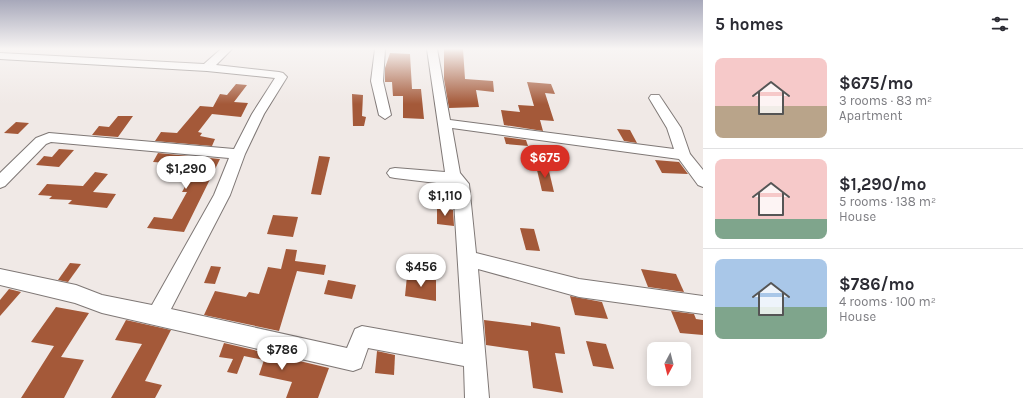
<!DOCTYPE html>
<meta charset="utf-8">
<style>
:root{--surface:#fff;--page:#f7f7f7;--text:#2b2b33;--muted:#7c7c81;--line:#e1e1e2;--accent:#d93025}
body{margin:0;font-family:Karla,sans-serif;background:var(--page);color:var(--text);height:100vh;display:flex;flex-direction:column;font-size:15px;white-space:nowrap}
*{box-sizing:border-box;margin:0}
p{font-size:13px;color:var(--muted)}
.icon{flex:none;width:22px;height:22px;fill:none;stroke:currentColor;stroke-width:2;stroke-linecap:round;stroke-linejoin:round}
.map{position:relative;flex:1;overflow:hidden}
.details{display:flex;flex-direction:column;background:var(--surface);width:320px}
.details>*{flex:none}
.needle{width:26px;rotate:187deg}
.fabs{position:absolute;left:647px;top:342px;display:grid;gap:8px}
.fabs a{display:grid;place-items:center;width:44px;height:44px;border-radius:8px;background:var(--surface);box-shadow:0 2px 10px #0003;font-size:20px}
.price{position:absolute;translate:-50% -34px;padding:0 9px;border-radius:14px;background:#fff;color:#222;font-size:13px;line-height:26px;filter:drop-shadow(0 1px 2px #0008)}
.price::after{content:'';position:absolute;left:50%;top:24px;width:12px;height:9px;margin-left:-6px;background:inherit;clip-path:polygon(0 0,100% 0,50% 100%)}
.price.active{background:var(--accent);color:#fff}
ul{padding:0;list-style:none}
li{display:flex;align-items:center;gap:12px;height:100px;padding:0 12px}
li+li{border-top:1px solid var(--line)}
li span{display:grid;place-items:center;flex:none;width:112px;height:80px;border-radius:8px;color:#555}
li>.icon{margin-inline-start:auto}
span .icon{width:48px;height:48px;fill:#fffc;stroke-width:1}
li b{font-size:17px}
h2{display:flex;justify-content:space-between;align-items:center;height:48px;padding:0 12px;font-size:17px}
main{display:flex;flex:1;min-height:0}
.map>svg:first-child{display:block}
.building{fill:#a45939}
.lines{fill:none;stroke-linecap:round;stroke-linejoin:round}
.minor-casing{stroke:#7f7876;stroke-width:2}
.minor{fill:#fff;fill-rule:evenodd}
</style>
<main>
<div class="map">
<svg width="703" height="398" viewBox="0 0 703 398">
<rect width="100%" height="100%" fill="#f0e9e6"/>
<g class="building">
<polygon points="444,49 463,49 465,79 493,81 494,92 476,90 479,107 449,108 444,79"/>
<polygon points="390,53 410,54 412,89 421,89 424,119 403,118 403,96 393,96 392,82 385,82 385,68"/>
<polygon points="527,82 551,84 555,94 545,93 554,121 540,120 543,131 504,125 501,110 520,112 518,105 534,106"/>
<polygon points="236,84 247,85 234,102 248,103 241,117 212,114 198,132 202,133 200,136 215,139 212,146 155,141 161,132 177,133 200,106 213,107 220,94 227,95"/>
<polygon points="352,94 363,95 362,116 366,117 364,126 353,126"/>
<polygon points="118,116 133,116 118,137 92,135 99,126 109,127"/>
<polygon points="16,122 29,123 18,134 4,133"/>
<polygon points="617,129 630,130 637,143 624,141"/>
<polygon points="504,137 526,140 528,146 506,144"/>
<polygon points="59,149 74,150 59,167 36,165 44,156 52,157"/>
<polygon points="158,153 220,159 184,232 147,228 154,217 172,219 187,192 182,192 197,165 153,162"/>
<polygon points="319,156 330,157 321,195 311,194"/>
<polygon points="655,160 679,162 688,174 662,173"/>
<polygon points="536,166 548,167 554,192 542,191"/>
<polygon points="95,172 108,174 93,192 116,194 107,208 68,204 72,200 49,199 52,196 38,195 47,184 83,186"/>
<polygon points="437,208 453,210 454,226 437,224"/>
<polygon points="273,215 298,217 293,237 267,234"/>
<polygon points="520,228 534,229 540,251 526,250"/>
<polygon points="286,249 297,250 295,261 326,265 324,275 297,271 279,331 204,315 215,291 246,297 249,292 259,294 268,267 281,269"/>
<polygon points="70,263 81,264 68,282 58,280"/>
<polygon points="211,266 221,267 215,284 204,283"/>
<polygon points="641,269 676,274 684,292 648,287"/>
<polygon points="407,276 436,280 436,301 405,296"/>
<polygon points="328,280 356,285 352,299 324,294"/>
<polygon points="9,289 21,292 0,316 0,300"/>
<polygon points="570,296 602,302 608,319 575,315"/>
<polygon points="56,307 89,313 61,357 84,360 64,398 21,398 54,346 31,342"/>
<polygon points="671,311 694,314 696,319 703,320 703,335 680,333"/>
<polygon points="126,320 171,330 145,381 162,385 155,398 111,398 142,344 115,340"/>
<polygon points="484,320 531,326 531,322 560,327 565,354 555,353 563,393 533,388 528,351 486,345"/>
<polygon points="586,341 606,344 614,369 593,366"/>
<polygon points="224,343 329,368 318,398 286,398 292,382 259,375 264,360 244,356 237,374 227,372 233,359 219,357"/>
<polygon points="377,351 395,355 394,375 375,373"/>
</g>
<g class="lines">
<defs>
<g id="minor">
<polygon points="221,49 232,49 216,65 279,72 283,73 287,77 264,114 245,154 230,195 171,309 347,348 355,329 362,326 463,344 453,185 395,178 390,177 387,173 390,169 395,168 445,172 427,49 437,49 450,120 674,149 667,128 649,98 651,95 659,95 681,128 690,154 703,170 703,187 698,185 679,159 452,128 460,173 469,184 476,253 579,279 703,296 703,314 579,297 478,269 489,398 465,398 464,366 368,348 361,368 353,371 102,313 75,303 0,285 0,269 76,285 102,295 152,305 214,195 229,158 51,142 46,144 5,186 0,188 0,173 36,138 49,133 234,149 252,114 275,78 207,71 0,59 0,53 204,64"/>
<polygon points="375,49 385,49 383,81 391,115 385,119 379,115 371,81"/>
</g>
</defs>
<use href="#minor" class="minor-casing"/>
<use href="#minor" class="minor"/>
</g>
<linearGradient id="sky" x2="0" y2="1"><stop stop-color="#a7a8ba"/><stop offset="0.47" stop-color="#f8f5f4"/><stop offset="1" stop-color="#f8f5f4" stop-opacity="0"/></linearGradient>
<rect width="703" height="104" fill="url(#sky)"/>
</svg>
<div class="fabs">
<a><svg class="needle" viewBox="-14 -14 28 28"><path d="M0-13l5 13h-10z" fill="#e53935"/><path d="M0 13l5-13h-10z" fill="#7c7c81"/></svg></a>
</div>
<b class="price active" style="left:545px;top:179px">$675</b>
<b class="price" style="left:186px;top:190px">$1,290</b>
<b class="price" style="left:445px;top:217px">$1,110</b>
<b class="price" style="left:421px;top:288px">$456</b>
<b class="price" style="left:282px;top:371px">$786</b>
</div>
<section class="details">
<h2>5 homes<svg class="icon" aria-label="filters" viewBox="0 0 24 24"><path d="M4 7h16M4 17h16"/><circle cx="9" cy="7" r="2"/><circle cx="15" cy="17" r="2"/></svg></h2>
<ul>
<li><span style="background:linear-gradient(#f6c9c9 60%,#b9a48a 0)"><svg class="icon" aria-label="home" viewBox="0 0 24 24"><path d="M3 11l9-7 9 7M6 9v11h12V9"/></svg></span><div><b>$675/mo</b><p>3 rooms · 83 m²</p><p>Apartment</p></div></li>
<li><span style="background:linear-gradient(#f6c9c9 75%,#7fa58c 0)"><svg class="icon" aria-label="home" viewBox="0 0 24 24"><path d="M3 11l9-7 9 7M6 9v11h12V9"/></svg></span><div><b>$1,290/mo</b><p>5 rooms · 138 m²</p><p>House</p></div></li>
<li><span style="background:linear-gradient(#a9c7e8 60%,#7fa58c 0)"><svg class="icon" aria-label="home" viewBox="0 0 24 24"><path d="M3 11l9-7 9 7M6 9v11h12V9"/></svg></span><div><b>$786/mo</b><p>4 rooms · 100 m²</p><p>House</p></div></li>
</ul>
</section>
</main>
